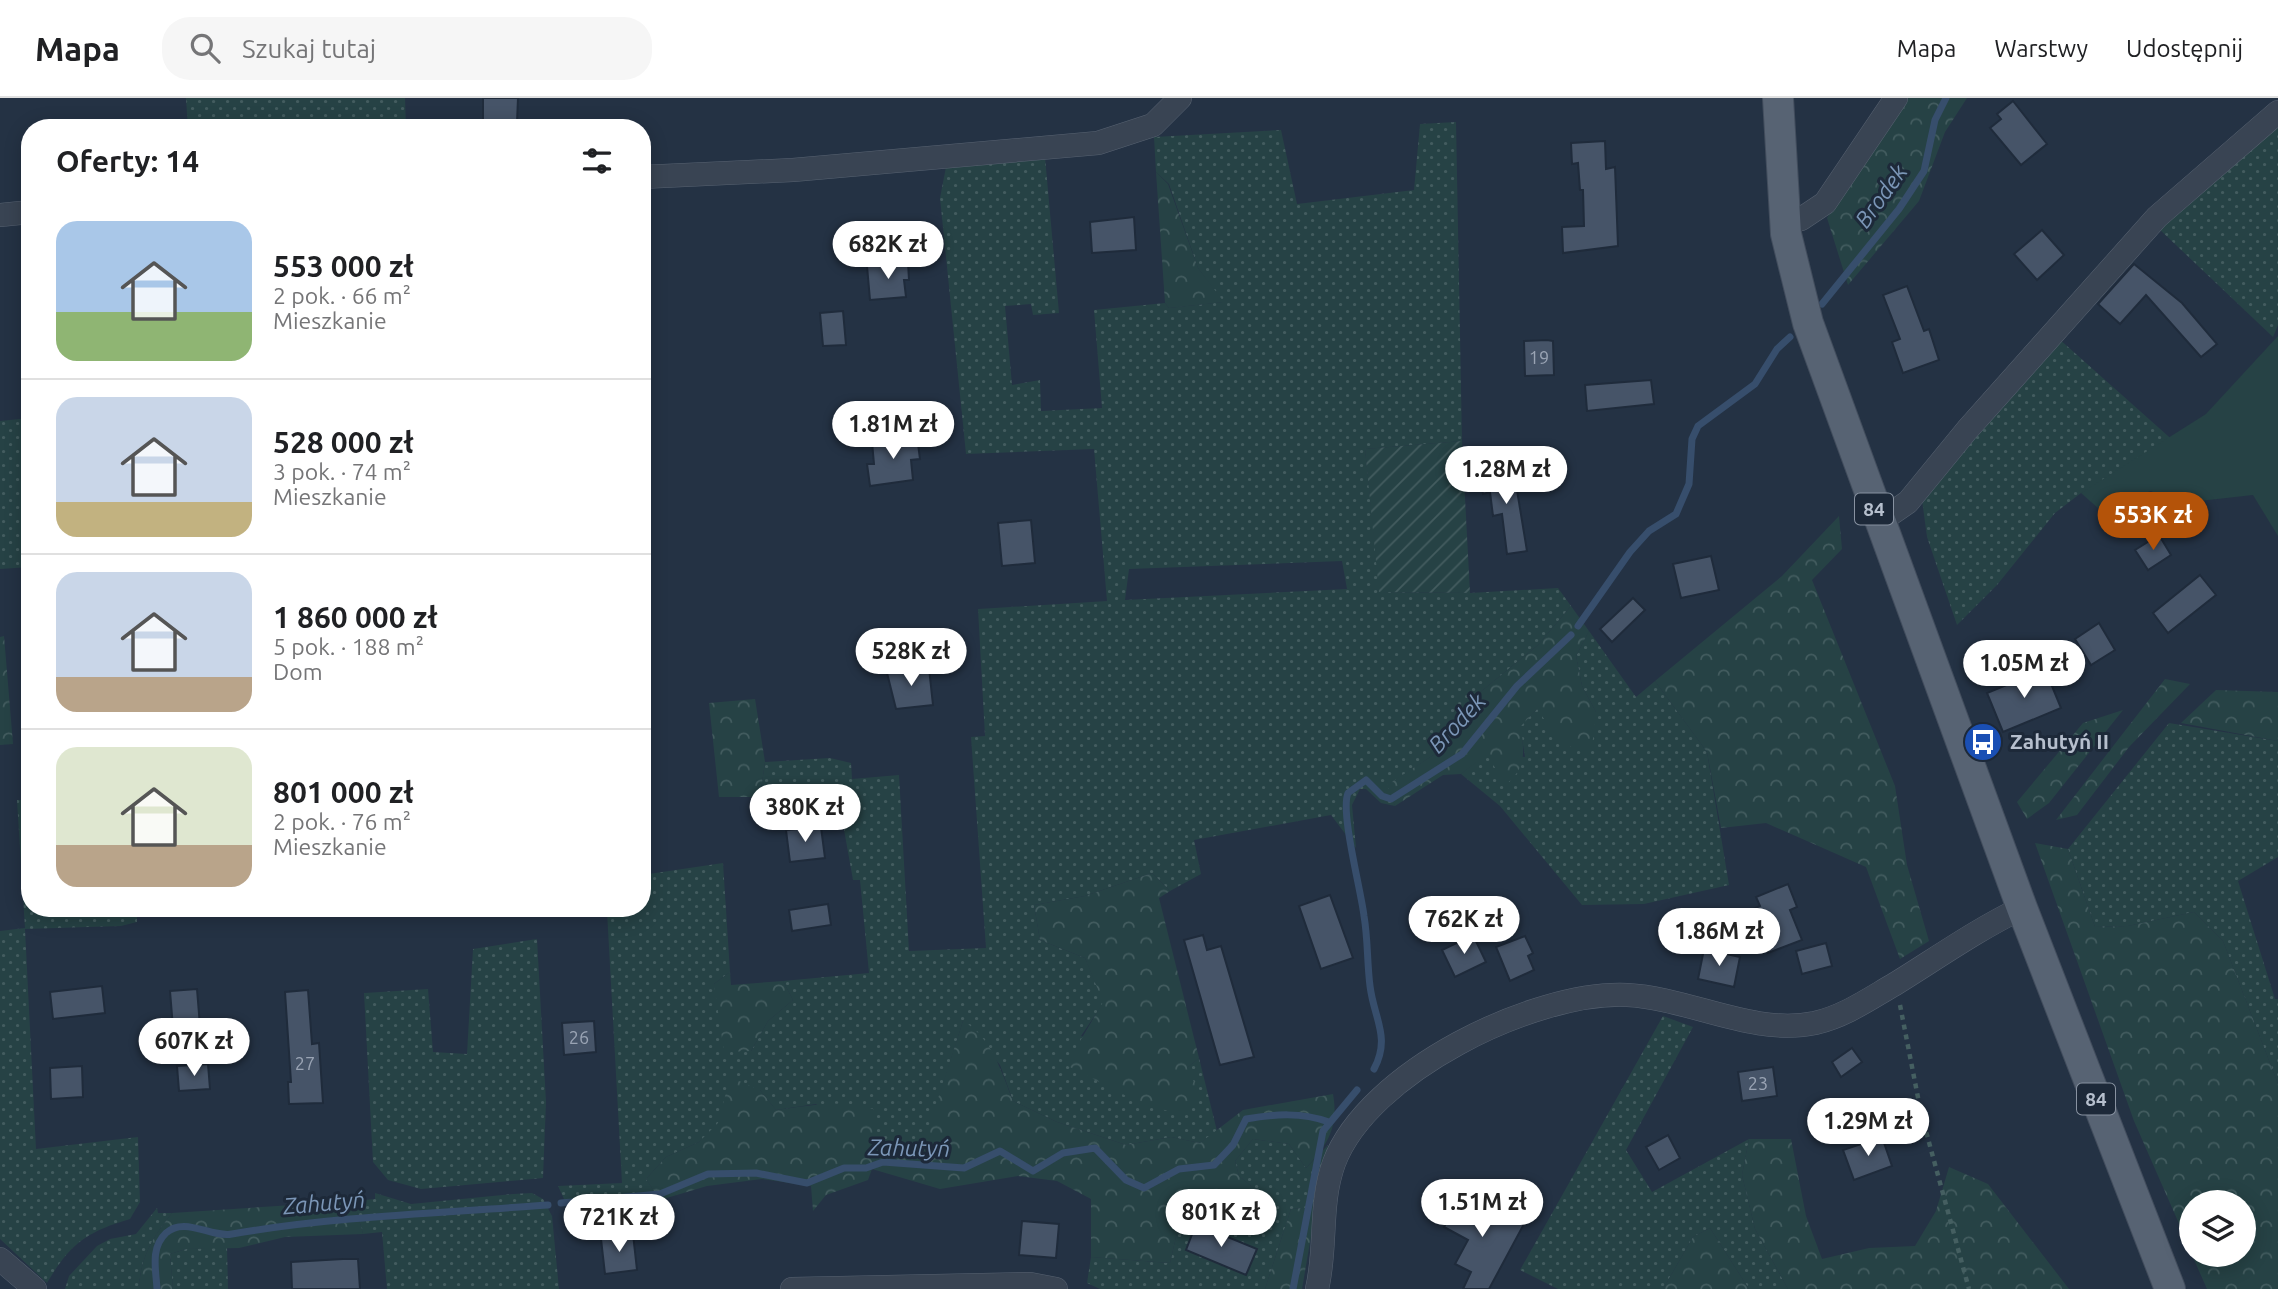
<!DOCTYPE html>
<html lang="pl">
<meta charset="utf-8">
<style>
:root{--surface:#fff;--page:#f6f6f6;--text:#202124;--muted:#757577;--line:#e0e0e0;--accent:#b45309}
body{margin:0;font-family:Ubuntu,sans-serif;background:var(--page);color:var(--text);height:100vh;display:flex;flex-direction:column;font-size:26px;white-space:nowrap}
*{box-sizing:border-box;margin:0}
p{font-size:23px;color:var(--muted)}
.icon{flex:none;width:38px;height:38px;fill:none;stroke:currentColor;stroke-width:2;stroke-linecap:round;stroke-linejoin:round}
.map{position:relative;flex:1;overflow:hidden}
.side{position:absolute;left:21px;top:21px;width:630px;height:798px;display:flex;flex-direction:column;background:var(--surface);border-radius:28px;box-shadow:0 4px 18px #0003}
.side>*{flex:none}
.buttons{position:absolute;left:2179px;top:1092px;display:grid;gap:14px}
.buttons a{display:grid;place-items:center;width:77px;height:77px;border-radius:50%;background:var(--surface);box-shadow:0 4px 18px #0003;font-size:35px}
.price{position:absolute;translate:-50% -60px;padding:0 16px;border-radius:24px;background:#fff;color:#222;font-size:23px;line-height:46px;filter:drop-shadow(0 2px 4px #0008)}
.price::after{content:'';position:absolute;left:50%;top:42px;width:21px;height:16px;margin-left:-10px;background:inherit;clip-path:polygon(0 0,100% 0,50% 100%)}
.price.selected{background:var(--accent);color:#fff}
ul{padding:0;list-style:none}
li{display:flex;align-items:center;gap:21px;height:175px;padding:0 35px}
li+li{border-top:2px solid var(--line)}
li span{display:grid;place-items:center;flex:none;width:196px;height:140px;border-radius:21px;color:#555}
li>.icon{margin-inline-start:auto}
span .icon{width:84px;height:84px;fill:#fffc;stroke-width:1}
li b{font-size:30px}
h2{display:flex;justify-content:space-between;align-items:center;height:84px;padding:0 35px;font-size:30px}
header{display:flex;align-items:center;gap:42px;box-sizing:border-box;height:98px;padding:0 35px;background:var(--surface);border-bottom:2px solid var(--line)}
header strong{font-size:33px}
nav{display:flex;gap:38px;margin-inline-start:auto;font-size:24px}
.search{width:490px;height:63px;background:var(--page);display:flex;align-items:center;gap:18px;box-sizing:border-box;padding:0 24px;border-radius:28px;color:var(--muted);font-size:26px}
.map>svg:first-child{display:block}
.grass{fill:url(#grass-dots);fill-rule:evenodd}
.forest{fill:url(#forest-crowns)}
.park{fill:#264245}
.garden{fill:url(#garden-furrows)}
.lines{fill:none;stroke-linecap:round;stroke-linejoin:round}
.stream{stroke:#374e6c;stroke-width:7}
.building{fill:#465468;stroke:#1f2b3b;stroke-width:2}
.minor-casing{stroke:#576271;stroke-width:24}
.major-casing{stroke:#424d5d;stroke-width:32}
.path{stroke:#455f61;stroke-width:4.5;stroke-dasharray:5 5;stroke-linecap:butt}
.minor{stroke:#394453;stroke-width:23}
.major{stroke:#576373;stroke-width:30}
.labels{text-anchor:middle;stroke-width:6;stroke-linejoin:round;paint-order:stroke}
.number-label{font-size:18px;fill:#9aa4b4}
.shield{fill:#1d2939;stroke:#8892a1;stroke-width:2}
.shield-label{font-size:19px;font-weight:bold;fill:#b6bfcd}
.poi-label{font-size:21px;font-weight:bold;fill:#b6bfcd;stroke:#1d2939;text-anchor:start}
.water-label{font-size:23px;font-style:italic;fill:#7b96b7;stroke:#1d2939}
</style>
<header>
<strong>Mapa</strong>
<div class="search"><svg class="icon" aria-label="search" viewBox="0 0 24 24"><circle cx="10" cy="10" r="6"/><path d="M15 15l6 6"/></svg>Szukaj tutaj</div>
<nav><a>Mapa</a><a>Warstwy</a><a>Udostępnij</a></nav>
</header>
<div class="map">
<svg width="2278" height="1191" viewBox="0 0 2278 1191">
<defs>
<pattern id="grass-dots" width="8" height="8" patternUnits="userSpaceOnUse" patternTransform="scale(1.75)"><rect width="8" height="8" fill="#264245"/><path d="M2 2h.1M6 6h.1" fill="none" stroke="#435c5f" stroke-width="1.8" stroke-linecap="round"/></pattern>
<pattern id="forest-crowns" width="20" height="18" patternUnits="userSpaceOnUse" patternTransform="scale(1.75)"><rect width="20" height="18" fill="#264245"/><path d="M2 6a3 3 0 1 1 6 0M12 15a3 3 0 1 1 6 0" fill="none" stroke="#435c5f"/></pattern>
<pattern id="garden-furrows" width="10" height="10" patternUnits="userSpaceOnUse" patternTransform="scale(1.75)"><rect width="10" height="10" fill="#264245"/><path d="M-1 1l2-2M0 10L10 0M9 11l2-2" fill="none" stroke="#435c5f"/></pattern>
</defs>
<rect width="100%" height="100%" fill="#243244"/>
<g class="grass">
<polygon points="186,0 405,0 406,30 188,30"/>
<path d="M1456,24L1462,343L1365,351L1380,494L1470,495L1558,490L1571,508L1538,547L1478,596L1435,656L1388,687L1395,708L1381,705L1366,691H1360L1352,707L1356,750L1331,717L1194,742L1201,776L1170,793L1152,775L1085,798L1034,807L1040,842L1085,860L1104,904L1081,938L1187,970L1199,960L1217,1033L1200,1045L1171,1039L1126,1047L1057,1024L1013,1003L1000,967L963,923L923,1050L879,1053L816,1006L776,1012L760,992L699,1044L666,1059L646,1081L660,1102L570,1114L558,1088L622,1085L607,813L535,818V810H642V777L723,765L730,874L714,886L751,953L768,923L793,902L783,883L869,875L860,782H853L838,698L760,699L765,664L830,660L851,665L852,681L899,677L909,853L986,850L971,639L985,638L978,511L1107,503L1094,351L966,356L940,100L946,69L1045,59L1059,215L1033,217L1031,206L1005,208L1012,287L1040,282L1041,313L1102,310L1094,212L1165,205L1169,210L1223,204L1198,170L1169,86L1156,74L1154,39L1281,32L1297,106L1414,92L1420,26ZM1342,463L1347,491L1125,502L1129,471Z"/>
<polygon points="2278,25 2278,227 2273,239 2158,130"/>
<polygon points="2058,240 2177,346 2149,365 2081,395 2055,415 1997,487 1957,527 1927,439 1922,402"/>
<polygon points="30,320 30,469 0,471 0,323"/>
<polygon points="1589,533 1636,599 1655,583 1707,654 1729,787 1644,806 1582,807 1500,708 1461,676 1487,655 1525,659 1520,628 1537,611 1596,614 1582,588 1576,558"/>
<polygon points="2169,625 2278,643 2278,759 2238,783 2275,901 2278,901 2278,986 2223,843 2194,814 2128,828 2095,829 2068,751"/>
<path d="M17,702H30V810H203L137,816V824L121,828L25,831L36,1051L138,1039L140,1104L130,1121C86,1134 70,1146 47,1185L0,1141V833L25,830Z"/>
<polygon points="537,841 546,1004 543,1080 421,1091 388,1082 373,1064 364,895 428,891 433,954 467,956 473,851"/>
<polygon points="1663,918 1693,929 1626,1052 1652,1094 1749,1041 1742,1077 1755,1131 1788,1191 1749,1191 1710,1130 1693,1139 1663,1191 1558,1191 1520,1172"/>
<polygon points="1253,1041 1289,1046 1306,1070 1328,1047 1316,1109 1291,1111 1265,1191 1100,1191 1087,1185 1091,1159 1170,1165 1178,1130 1193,1111 1257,1120 1262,1097 1239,1078 1235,1063"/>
<polygon points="375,1095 411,1106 513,1096 532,1095 543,1101 552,1118 559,1191 387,1191 382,1134 363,1136 354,1103 375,1101"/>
<path d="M157,1110L158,1115H172C153,1139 140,1159 139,1191H65L69,1178L97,1148L110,1141L136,1136Z"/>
<polygon points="227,1149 228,1191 173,1191 170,1156 186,1151"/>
</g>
<g class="forest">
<polygon points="1904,0 1967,0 1945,34 1919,103 1848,187 1827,120"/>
<polygon points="1156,74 1168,86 1198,170 1224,204 1169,210 1165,205"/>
<polygon points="1839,418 1842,451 1812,482 1895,688 1907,767 1929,843 1900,861 1866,769 1766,725 1721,730 1707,654 1655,583 1782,478"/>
<path d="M1571,508L1589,533L1576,558L1582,588L1596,614L1592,649C1559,656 1554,633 1537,611L1521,628C1524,654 1527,670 1505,687L1487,656L1461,676L1443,677L1395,708L1387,687L1435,656L1478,596L1538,547Z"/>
<polygon points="4,538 13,646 0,647 0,539"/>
<polygon points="2165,581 2190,586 2129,649 2077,717 2056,722"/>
<polygon points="2216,592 2278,594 2278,643 2181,625"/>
<polygon points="755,601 765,664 760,699 719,699 709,605"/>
<polygon points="2123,612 2049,705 2027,721 2017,704 2083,625"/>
<polygon points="2035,745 2068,751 2095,829 2128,828 2194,814 2223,843 2278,986 2278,1191 2207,1191 2192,1157 2244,1157 2244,1104 2191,1104 2191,1153 2134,1023"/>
<polygon points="1152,775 1170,793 1159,800 1199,960 1187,970 1202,1000 1180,1016 1144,1007 1066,967 1103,904 1085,860 1040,842 1034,807 1085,798"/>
<polygon points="730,874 731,887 783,883 793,902 768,923 751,953 724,954 714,886"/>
<path d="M963,923C991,939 1002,974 1013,1003L1057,1024L1126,1047L1171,1039L1200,1045L1243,1012L1333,996C1339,1029 1327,1048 1306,1070L1289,1046L1253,1041L1235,1063L1239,1078L1262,1097L1257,1120L1193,1111L1178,1130L1170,1165L1091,1159V1101L1057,1083L1018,1078L940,1091L872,1071L868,1082L826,1097L813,1113L811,1088L762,1081L707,1088L660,1102L646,1081L666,1059L699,1044L718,1025L730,979L760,992L776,1012C808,1008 842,1001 873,1011L879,1053L922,1050Z"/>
<polygon points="1749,1041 1791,1041 1806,1118 1822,1161 1869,1150 1915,1148 1936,1113 1949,1069 1988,1086 2069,1191 1788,1191 1755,1131 1742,1077"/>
<path d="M354,1103L363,1136L285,1139L239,1150L186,1151L170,1156L173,1191H139C140,1159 153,1139 172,1115Z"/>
<polygon points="1316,1109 1302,1191 1265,1191 1291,1111"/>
<polygon points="1710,1130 1749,1191 1663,1191 1693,1139"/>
</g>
<polygon class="park" points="2278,238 2278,438 2253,397 2173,406 2151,393 2099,411 2081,395 2206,316"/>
<polygon class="garden" points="1462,343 1470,495 1379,494 1365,351"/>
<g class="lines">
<g class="stream">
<polyline points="1822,206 1899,111 1924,73 1935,22 1946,0"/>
<polyline points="1578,528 1630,454 1649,433 1676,416 1689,386 1692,341 1698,328 1755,286 1777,251 1790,239"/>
<path d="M1374,971C1391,939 1374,921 1370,888C1367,865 1368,841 1364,818C1361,792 1340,714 1348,695L1366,682L1382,698L1391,701L1462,656L1517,588L1571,537"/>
<path d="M561,1105L660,1096L708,1076L756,1075L807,1085L844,1070H866L883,1064L964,1070L1000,1053L1033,1073L1063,1055L1095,1050L1126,1082L1144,1090L1179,1071L1214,1067L1233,1047L1246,1021C1275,1016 1301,1014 1329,1024"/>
<path d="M157,1191C156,1172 150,1150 166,1135C185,1118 211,1140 232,1136C336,1118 443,1115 548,1107"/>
<polyline points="1293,1191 1323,1033 1357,992"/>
</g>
</g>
<g class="building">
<polygon points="483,0 518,0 517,25 505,25 502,28 483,24"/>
<polygon points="2013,3 2047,46 2021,67 1990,30 2001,21 1997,16"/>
<polygon points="1605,43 1606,71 1615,69 1618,148 1563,155 1562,129 1584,128 1583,92 1580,92 1578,65 1572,66 1571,45"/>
<polygon points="1134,119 1136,152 1092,155 1090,124"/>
<polygon points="2042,132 2064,157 2037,182 2014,156"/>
<polygon points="908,164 909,182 904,182 906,199 870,202 867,168"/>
<polygon points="2134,166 2182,205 2217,246 2201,259 2146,197 2120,226 2098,206"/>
<polygon points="1907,188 1924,233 1929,231 1939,262 1903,275 1892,244 1900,241 1883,197"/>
<polygon points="843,213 846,247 823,248 820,215"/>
<polygon points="1547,242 1553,243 1554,277 1525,278 1524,243"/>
<polygon points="1651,282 1654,306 1587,313 1585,287"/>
<polygon points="917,338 920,361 911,362 913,382 870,388 867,366 874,366 872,344"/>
<polygon points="1513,368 1527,453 1507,456 1502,416 1493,418 1490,394 1483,396 1479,375"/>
<polygon points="1031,422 1035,465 1002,468 998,425"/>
<polygon points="2159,437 2171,457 2148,472 2135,452"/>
<polygon points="1711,458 1719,492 1681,500 1673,466"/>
<polygon points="2200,477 2216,497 2168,535 2153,515"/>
<polygon points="1633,500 1645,512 1612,544 1600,531"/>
<polygon points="2099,525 2115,552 2091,567 2075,541"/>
<polygon points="929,570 933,607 896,611 887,575"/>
<polygon points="2045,571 2061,610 2003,634 1987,595"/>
<polygon points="821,729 825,760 790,764 786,732"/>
<polygon points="1788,786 1797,809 1790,812 1802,842 1768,855 1751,812 1760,808 1756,799"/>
<polygon points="1330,797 1353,860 1321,871 1299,808"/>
<polygon points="828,806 831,827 792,833 789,812"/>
<polygon points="1203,837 1207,852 1221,848 1254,959 1220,967 1184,842"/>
<polygon points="1473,837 1486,864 1455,879 1442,852"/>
<polygon points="1525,838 1533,855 1528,858 1534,872 1510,883 1496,849"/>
<polygon points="1826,845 1832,868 1802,876 1796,853"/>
<polygon points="1704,851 1740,859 1734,889 1698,881"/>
<polygon points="102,888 105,915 53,921 50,894"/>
<polygon points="197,891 200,928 173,930 170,893"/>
<polygon points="308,892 312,946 319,945 323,1005 289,1006 288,984 291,984 285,894"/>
<polygon points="594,923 596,954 564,957 562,925"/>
<polygon points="1852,950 1862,964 1841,979 1832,964"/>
<polygon points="208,966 210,991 179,993 177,968"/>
<polygon points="82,968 83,999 51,1001 50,970"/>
<polygon points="1773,969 1777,998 1742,1003 1738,974"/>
<polygon points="1668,1037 1680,1060 1659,1072 1646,1049"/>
<polygon points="1882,1039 1892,1068 1854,1082 1843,1052"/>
<polygon points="1464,1093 1524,1126 1489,1191 1463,1191 1471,1174 1455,1166 1468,1142 1444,1129"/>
<polygon points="1022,1123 1059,1126 1056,1160 1019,1157"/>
<polygon points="1196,1126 1257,1151 1246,1177 1186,1152"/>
<polygon points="633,1136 637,1172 605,1176 601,1141"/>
<polygon points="343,1161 358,1161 360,1191 292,1191 291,1164"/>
</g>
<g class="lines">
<defs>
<g id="minor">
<polyline points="642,79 793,72 1098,45 1153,27 1180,0"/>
<polyline points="0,117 30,114"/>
<polyline points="1784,125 1801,121 1825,105 1896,0"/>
<polyline points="1879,424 1908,404 1967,332 2157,119 2278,14"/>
<polyline points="0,1161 35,1191"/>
<polyline points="792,1191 1030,1186 1056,1191"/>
<path d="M1317,1191C1327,1150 1319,1106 1334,1065C1368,974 1534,893 1627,897C1689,900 1753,938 1815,925C1845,918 1869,901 1895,886C1937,860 1978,831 2022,810"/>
</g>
<polyline id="major" points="1778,0 1786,136 1808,225 2022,810 2170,1191"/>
</defs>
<use href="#minor" class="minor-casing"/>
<use href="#major" class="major-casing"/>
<polyline class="path" points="1900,907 1921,1015 1969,1191"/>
<use href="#minor" class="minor"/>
<use href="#major" class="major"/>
</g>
<defs>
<symbol id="bus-disc" viewBox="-11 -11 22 22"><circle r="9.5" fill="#1a4fb4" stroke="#1d2939"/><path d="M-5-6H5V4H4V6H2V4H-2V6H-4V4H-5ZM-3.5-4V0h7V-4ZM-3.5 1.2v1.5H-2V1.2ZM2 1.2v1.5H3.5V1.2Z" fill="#fff"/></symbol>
</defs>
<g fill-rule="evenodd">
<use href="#bus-disc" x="1961" y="622" width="44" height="44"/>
</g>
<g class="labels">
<g class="number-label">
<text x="1539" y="266">19</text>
<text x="579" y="946">26</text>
<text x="305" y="972">27</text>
<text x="1758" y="992">23</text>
</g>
<g class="shield">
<rect x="1855" y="395.5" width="38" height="31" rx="5"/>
<rect x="2077" y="985.5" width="38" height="31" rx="5"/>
</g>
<g class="shield-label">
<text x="1874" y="418">84</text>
<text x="2096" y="1008">84</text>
</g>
<g class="poi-label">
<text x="2010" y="651">Zahutyń II</text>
</g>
<g class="water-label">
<text transform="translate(1881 98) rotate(-54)" y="8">Brodek</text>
<text transform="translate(1457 625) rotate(-47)" y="8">Brodek</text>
<text transform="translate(909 1050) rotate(1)" y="8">Zahutyń</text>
<text transform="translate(324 1105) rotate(-5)" y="8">Zahutyń</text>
</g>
</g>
</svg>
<div class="buttons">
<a><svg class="icon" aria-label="layers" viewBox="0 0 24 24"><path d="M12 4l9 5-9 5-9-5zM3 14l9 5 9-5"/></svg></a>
</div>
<b class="price" style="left:888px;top:183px">682K zł</b>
<b class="price" style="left:893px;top:363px">1.81M zł</b>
<b class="price" style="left:1506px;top:408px">1.28M zł</b>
<b class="price selected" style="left:2153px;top:454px">553K zł</b>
<b class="price" style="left:911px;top:590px">528K zł</b>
<b class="price" style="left:2024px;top:602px">1.05M zł</b>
<b class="price" style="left:805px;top:746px">380K zł</b>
<b class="price" style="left:1464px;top:858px">762K zł</b>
<b class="price" style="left:1719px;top:870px">1.86M zł</b>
<b class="price" style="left:194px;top:980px">607K zł</b>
<b class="price" style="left:1868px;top:1060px">1.29M zł</b>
<b class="price" style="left:1482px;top:1141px">1.51M zł</b>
<b class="price" style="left:1221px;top:1151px">801K zł</b>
<b class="price" style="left:619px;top:1156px">721K zł</b>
<section class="side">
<h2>Oferty: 14<svg class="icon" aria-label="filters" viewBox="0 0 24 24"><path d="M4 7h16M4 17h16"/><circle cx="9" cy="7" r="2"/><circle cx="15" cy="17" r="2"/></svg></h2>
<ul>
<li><span style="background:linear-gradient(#a9c7e8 65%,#8fb573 0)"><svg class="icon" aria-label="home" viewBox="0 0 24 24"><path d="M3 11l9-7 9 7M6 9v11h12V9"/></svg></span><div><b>553 000 zł</b><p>2 pok. · 66 m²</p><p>Mieszkanie</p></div></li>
<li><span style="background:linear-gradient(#c9d6e8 75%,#c2b280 0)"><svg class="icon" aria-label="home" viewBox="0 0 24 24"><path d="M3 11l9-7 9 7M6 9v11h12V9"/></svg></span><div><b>528 000 zł</b><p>3 pok. · 74 m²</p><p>Mieszkanie</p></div></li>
<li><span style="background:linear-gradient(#c9d6e8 75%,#b9a48a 0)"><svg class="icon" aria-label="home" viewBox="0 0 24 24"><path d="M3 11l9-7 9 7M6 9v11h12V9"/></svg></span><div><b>1 860 000 zł</b><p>5 pok. · 188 m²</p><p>Dom</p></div></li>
<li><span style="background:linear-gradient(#dfe7d0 70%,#b9a48a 0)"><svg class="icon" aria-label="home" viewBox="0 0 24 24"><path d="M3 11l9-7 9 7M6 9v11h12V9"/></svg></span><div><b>801 000 zł</b><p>2 pok. · 76 m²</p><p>Mieszkanie</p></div></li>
</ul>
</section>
</div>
